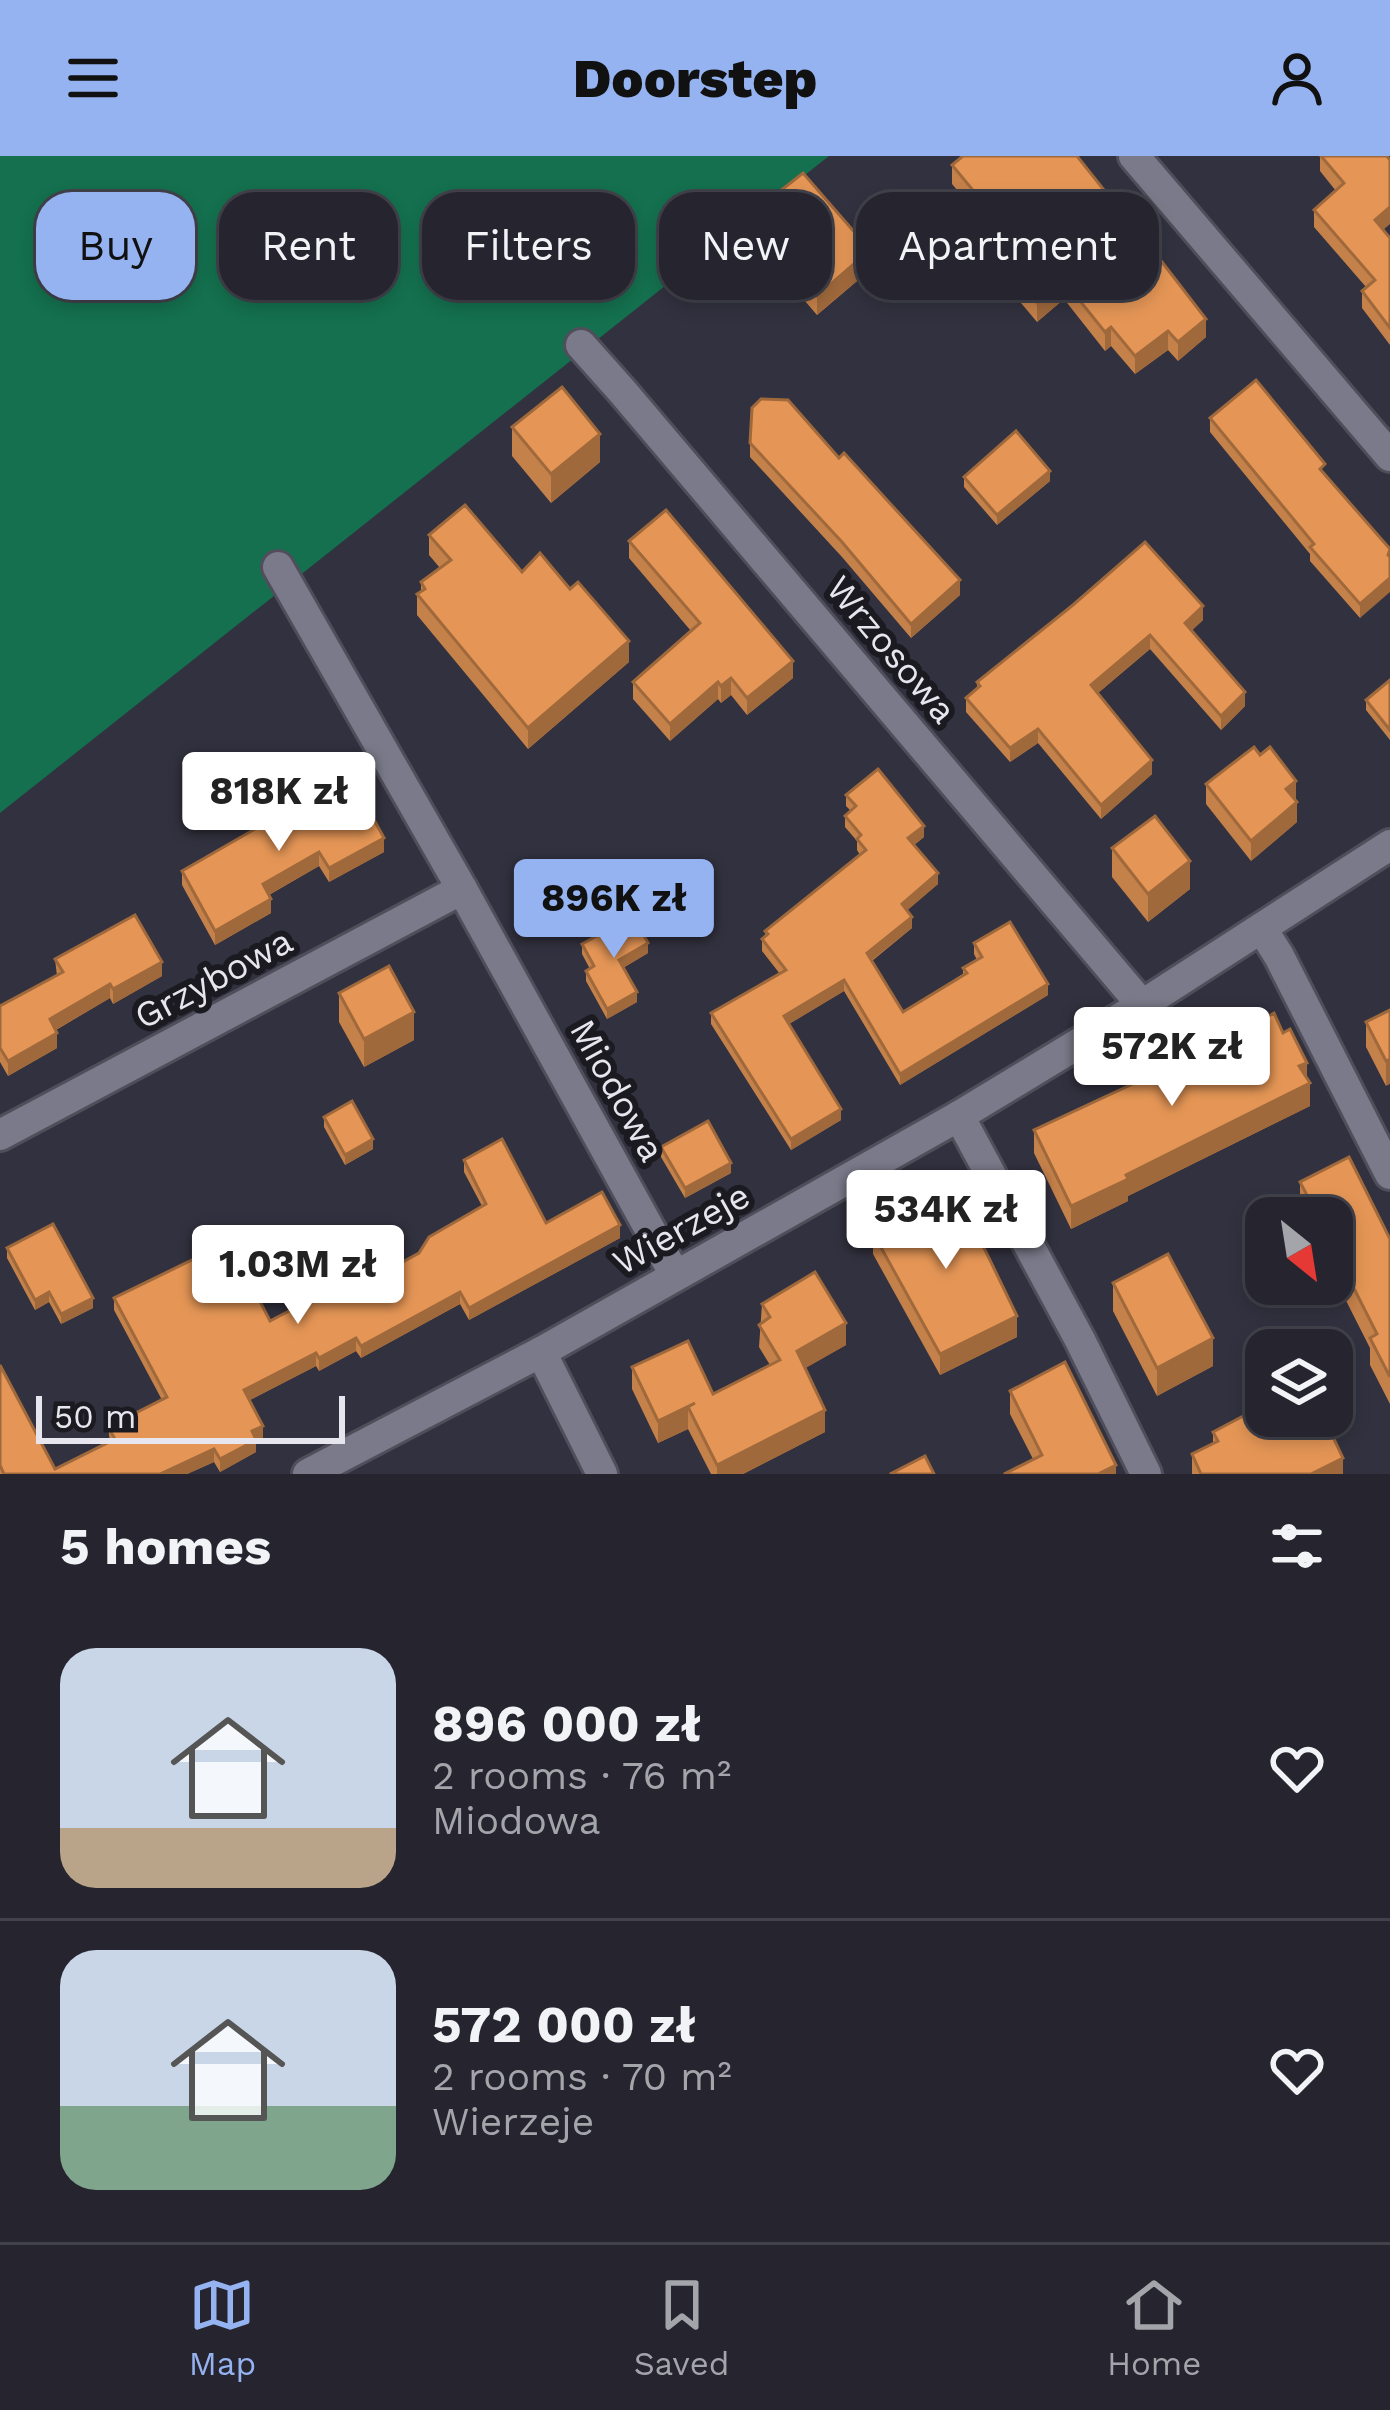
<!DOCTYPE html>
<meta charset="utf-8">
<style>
:root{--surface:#26252f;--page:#32313b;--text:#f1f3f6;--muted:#a4a5aa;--line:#42424b;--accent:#95b2f1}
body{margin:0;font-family:"Work Sans",sans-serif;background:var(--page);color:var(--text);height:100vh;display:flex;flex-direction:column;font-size:45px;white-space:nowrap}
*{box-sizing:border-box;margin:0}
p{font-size:39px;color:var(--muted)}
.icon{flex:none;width:66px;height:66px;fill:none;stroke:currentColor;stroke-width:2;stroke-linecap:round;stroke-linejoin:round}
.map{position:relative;height:1318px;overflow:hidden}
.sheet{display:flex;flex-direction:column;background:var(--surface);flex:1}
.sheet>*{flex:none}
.hud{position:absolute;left:36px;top:36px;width:1320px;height:108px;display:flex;gap:24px}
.needle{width:78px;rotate:150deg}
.tools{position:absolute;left:1245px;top:1041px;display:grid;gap:24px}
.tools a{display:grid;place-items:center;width:108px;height:108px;border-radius:24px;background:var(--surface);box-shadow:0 6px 18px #0003,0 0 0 3px var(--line);font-size:60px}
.scale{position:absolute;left:36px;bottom:30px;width:309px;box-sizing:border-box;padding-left:12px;border:6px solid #e7e6ef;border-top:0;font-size:33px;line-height:42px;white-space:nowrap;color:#e7e6ef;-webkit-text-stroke:9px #1a1a20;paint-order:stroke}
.price{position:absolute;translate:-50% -102px;padding:0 27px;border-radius:12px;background:#fff;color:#222;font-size:39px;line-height:78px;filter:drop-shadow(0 3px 6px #0008)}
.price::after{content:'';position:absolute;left:50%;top:72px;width:36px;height:27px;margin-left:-18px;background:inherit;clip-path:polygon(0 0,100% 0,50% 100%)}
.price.selected{background:var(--accent);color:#111}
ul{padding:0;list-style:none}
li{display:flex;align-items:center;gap:36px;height:300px;padding:0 60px}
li+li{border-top:3px solid var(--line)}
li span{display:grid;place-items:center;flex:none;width:336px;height:240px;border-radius:36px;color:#555}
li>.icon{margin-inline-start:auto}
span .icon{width:144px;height:144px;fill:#fffc;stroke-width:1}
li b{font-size:51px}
h2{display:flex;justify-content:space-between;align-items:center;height:144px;padding:0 60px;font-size:51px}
.pill{padding:0 42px;border-radius:36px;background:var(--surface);box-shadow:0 6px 18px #0003,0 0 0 3px var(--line);font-size:42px;line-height:108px}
.pill.selected{background:var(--accent);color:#111}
header{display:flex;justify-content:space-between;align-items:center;height:156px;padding:0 60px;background:var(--accent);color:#111;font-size:54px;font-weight:800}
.tabs{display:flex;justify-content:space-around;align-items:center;height:168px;border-top:3px solid var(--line);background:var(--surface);font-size:33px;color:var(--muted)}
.tabs a{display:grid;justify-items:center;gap:6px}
.tabs .selected{color:var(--accent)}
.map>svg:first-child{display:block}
.forest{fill:#14704e}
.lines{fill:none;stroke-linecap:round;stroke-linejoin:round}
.minor-casing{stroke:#4f4e5a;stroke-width:36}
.minor{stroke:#7b7a8a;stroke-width:30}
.wall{fill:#c5814a}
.shaded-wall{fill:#a0693c}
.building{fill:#e59656;stroke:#a0693c;stroke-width:3}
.labels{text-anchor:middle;stroke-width:12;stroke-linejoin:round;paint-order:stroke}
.street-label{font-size:36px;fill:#e7e6ef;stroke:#1a1a20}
</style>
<header><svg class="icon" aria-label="menu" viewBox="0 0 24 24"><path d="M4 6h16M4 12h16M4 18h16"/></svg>Doorstep<svg class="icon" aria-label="person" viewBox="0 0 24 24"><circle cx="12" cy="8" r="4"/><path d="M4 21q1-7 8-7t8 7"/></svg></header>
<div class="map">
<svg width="1390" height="1318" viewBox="0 0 1390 1318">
<rect width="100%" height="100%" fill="#32313f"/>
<polygon class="forest" points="0,0 829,0 0,657"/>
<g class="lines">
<defs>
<g id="minor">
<polyline points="1134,0 1390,300"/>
<polyline points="581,189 622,235 1142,849"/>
<polyline points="278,411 462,733 675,1119"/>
<polyline points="1262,773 1279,800 1390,1018"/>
<polyline points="959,960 1080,1184 1146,1318"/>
<polyline points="0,979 462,733"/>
<polyline points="541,1196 602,1318"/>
<polyline points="308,1318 541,1196 959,960 1142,849 1390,689"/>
</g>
</defs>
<use href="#minor" class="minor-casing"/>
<use href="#minor" class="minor"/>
</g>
<g class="wall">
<polygon points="1320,0 1387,0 1383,74 1390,82 1390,189 1362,152 1362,135 1366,131 1314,71 1314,54 1336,35 1320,15"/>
<polygon points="952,9 1104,53 1075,76 1126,136 1206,181 1178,205 1168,194 1135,218 1111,190 1105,195 1064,143 1037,166 983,102 971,112 942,77 942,59 963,41 952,28"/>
<polygon points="775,39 870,114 817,159 780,116 780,97 796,83 775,59"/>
<polygon points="1210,262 1325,319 1390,393 1360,462 1310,405 1310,398 1210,276"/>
<polygon points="512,271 600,306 551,347 512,300"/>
<polygon points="750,287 960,439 911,482 842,401 750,301"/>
<polygon points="964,321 1050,325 997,369 964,331"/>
<polygon points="429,379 522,416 629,506 528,593 417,459 417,438 421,436 421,426 440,412 429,399"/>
<polygon points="629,385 793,522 747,559 731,539 721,547 718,543 670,585 633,543 633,526 691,475 629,402"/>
<polygon points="1203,464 1191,475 1245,550 1221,574 1150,493 1098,537 1152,618 1101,663 1038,587 1010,606 966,556 966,542 977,533 977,526"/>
<polygon points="1390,524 1390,584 1366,554 1366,544"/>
<polygon points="1260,599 1296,644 1297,666 1251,705 1206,648 1206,628"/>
<polygon points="846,639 924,681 914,689 938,728 907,754 912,772 872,805 903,856 963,818 963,812 977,804 974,798 974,787 1048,839 900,929 844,835 789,868 841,964 791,994 711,868 711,857 780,818 762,795 762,783 765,781 765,775 860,699 857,694 857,685 845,671 845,660 851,655 846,650"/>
<polygon points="313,654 384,696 329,726 319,710 269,739 271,757 215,789 182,729 182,715"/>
<polygon points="1112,692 1190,733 1148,766 1112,721"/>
<polygon points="582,788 648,797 623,812 637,846 607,863 586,825 586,815 590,813 582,798"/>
<polygon points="55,803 162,820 113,848 110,842 56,874 57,892 8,920 0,906 0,850 57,820"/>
<polygon points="339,837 414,884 364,911 339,866"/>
<polygon points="1390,854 1386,930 1366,891 1366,866"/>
<polygon points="1307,922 1310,950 1128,1040 1128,1045 1071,1073 1034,997 1034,974"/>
<polygon points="324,961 373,993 345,1009 324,971"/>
<polygon points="661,991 731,1017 685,1042 661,1001"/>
<polygon points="464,1004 546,1067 620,1082 469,1164 460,1148 361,1202 356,1195 319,1215 316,1210 250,1244 263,1282 256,1286 256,1296 220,1316 214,1306 187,1318 0,1318 0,1209 55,1313 110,1286 108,1271 162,1244 114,1154 114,1142 219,1139 270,1165 362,1128 419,1097 482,1050 464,1016"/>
<polygon points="1300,1026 1390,1083 1390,1248 1370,1209 1370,1192 1332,1117 1332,1062 1300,1062"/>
<polygon points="873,1077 1017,1181 940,1219 873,1098"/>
<polygon points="7,1092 93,1152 61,1168 49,1146 35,1154 7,1102"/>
<polygon points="1113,1127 1213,1210 1157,1240 1113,1155"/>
<polygon points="762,1148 846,1189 805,1212 825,1276 743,1318 711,1318 688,1273 658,1287 632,1233 632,1211 713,1238 770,1209 759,1191"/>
<polygon points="1010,1235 1116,1318 1033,1303 1010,1258"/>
<polygon points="1213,1276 1343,1318 1192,1318 1192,1298 1213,1287"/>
</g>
<g class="shaded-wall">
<polygon points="1104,34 1104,53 1066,84 1066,65"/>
<polygon points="1390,51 1390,68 1375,81 1375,64"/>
<polygon points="983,83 983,102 971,112 971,93"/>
<polygon points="870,94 870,114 817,159 817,140"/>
<polygon points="1064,125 1064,143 1037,166 1037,147"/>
<polygon points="1206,163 1206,181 1178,205 1178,186"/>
<polygon points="1111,171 1111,190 1105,195 1105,176"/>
<polygon points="1168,175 1168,194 1135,218 1135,200"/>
<polygon points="600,278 600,306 551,347 551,318"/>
<polygon points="1050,315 1050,325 997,369 997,359"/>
<polygon points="1390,422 1390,436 1360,462 1360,448"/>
<polygon points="960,424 960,439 911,482 911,468"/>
<polygon points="1203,450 1203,464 1185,481 1185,467"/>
<polygon points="1150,479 1150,493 1091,543 1091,529"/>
<polygon points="629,485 629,506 528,593 528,572"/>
<polygon points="793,505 793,522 747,559 747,542"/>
<polygon points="731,522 731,539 721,547 721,530"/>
<polygon points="718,526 718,543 670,585 670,568"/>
<polygon points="1245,536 1245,550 1221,574 1221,560"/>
<polygon points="1038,573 1038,587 1010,606 1010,592"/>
<polygon points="1152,604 1152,618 1101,663 1101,649"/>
<polygon points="1296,625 1296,644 1286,633"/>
<polygon points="1297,646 1297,666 1251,705 1251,685"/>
<polygon points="924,670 924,681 908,694 908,682"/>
<polygon points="384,682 384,696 329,726 329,712"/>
<polygon points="319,696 319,710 263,742 263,728"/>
<polygon points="1190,705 1190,733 1148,766 1148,738"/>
<polygon points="938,717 938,728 902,759 902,748"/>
<polygon points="271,743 271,757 215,789 215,775"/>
<polygon points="912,761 912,772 867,808 867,797"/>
<polygon points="648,787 648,797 619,814 619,804"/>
<polygon points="162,806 162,820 113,848 113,833"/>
<polygon points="844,824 844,835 784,871 784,860"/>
<polygon points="110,828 110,842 50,877 50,863"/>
<polygon points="1048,828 1048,839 900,929 900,918"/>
<polygon points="637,836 637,846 607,863 607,853"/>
<polygon points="414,856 414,884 364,911 364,883"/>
<polygon points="57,877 57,892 8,920 8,905"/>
<polygon points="1390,903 1390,928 1386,930 1386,905"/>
<polygon points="1307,907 1307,929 1310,927 1310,950 1128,1040 1128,1045 1071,1073 1071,1050 1126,1019"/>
<polygon points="841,953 841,964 791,994 791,983"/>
<polygon points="373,983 373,993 345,1009 345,999"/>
<polygon points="731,1007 731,1017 685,1042 685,1032"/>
<polygon points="620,1069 620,1082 469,1164 469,1152"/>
<polygon points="49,1136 49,1146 35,1154 35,1144"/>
<polygon points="460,1136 460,1148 361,1202 361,1190"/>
<polygon points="93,1142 93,1152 61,1168 61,1158"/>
<polygon points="1017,1160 1017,1181 940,1219 940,1198"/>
<polygon points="846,1167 846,1189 797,1217 797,1195"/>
<polygon points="356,1182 356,1195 319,1215 319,1202"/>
<polygon points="1213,1182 1213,1210 1157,1240 1157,1212"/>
<polygon points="316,1197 316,1210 244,1247 244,1234"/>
<polygon points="688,1251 688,1273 658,1287 658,1265"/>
<polygon points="825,1254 825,1276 743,1318 717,1318 717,1309"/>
<polygon points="263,1270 263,1282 256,1286 256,1296 220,1316 220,1303 252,1275"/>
<polygon points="214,1293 214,1306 187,1318 160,1318"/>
<polygon points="1343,1302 1343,1318 1311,1318"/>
<polygon points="1116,1309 1116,1318 1098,1318"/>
</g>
<g class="building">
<polygon points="963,0 1077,0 1104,34 1066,65 1126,136 1162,106 1206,163 1178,186 1168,175 1135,200 1111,171 1105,176 1064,125 1037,147 983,83 971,93 942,59 972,33 952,9"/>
<polygon points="1321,0 1387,0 1390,4 1390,51 1375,64 1390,82 1390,172 1362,135 1375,124 1314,54 1344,27"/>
<polygon points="803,17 870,94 817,140 780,97 806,74 775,39"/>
<polygon points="1256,224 1325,308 1320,313 1390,393 1388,399 1390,401 1390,422 1360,448 1310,391 1314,388 1210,262"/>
<polygon points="562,231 600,278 551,318 512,271"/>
<polygon points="761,243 788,244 839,302 844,297 960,424 911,468 842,386 750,287 752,252"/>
<polygon points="1016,275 1050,315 997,359 964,321"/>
<polygon points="465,349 522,416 540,397 570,433 578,426 629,485 528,572 417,438 425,433 421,426 451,404 429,379"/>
<polygon points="666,354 793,505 747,542 731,522 721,530 718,526 670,568 633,526 700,467 629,385"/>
<polygon points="1145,386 1203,450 1185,467 1245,536 1221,560 1150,479 1091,529 1152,604 1101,649 1038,573 1010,592 966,542 980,530 977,526 1073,449"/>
<polygon points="1390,524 1390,574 1366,544"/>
<polygon points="1254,591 1260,599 1270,591 1296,625 1286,633 1297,646 1251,685 1206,628"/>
<polygon points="878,613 924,670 908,682 938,717 902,748 912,761 867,797 903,856 967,817 963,812 982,801 974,787 1010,766 1048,828 900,918 844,824 784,860 841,953 791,983 711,857 786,814 762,783 768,778 765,775 866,694 857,683 861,679 845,660 856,650 846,639"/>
<polygon points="356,631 384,682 329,712 319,696 263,728 271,743 215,775 182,715 307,643 313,654"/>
<polygon points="1155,660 1190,705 1148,738 1112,692"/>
<polygon points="135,759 162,806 113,833 110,828 50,863 57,877 8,905 0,892 0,850 63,816 55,803"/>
<polygon points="633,760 648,787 619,804 637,836 607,853 586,815 594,810 582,788"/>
<polygon points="389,810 414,856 364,883 339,837"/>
<polygon points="1390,854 1390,903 1386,905 1366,866"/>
<polygon points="1274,857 1283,877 1290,873 1307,907 1299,910 1310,927 1126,1019 1128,1023 1071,1050 1034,974 1216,889"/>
<polygon points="352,945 373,983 345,999 324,961"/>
<polygon points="708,965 731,1007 685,1032 661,991"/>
<polygon points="502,983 546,1067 602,1036 620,1069 469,1152 460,1136 361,1190 356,1182 319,1202 316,1197 244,1234 263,1270 252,1275 256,1284 220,1303 214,1293 160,1318 4,1318 0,1309 0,1209 55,1313 115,1283 108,1271 167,1241 114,1142 200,1100 219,1139 249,1124 270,1165 357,1119 362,1128 419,1097 429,1081 486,1048 464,1004"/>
<polygon points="1349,1001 1390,1083 1390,1221 1370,1182 1377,1178 1332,1089 1332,1062 1308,1062 1300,1045 1308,1041 1300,1026"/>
<polygon points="956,1034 1017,1160 940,1198 873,1077"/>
<polygon points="53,1068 93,1142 61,1158 49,1136 35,1144 7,1092"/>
<polygon points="1168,1098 1213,1182 1157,1212 1113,1127"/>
<polygon points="815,1116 846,1167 797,1195 825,1254 717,1309 688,1251 695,1247 658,1265 632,1211 688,1185 713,1238 780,1204 759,1169 770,1161 762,1148"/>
<polygon points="1065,1206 1116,1309 1098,1318 1004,1318 1042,1299 1010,1235"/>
<polygon points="1266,1248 1266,1260 1323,1260 1343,1302 1311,1318 1201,1318 1192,1298 1218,1285 1213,1276"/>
<polygon points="925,1300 934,1318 890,1318"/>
</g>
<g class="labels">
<g class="street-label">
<text transform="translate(892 493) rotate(50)" y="13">Wrzosowa</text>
<text transform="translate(213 822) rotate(-28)" y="13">Grzybowa</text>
<text transform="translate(618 934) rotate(61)" y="13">Miodowa</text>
<text transform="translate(681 1072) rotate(-29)" y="13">Wierzeje</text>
</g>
</g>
</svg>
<div class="tools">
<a><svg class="needle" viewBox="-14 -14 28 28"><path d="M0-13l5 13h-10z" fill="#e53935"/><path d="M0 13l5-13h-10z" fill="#a4a5aa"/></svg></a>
<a><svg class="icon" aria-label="layers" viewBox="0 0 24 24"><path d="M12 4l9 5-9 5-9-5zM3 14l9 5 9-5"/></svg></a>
</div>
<div class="scale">50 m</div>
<b class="price" style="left:279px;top:698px">818K zł</b>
<b class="price selected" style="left:614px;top:805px">896K zł</b>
<b class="price" style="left:1172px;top:953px">572K zł</b>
<b class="price" style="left:946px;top:1116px">534K zł</b>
<b class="price" style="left:298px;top:1171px">1.03M zł</b>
<div class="hud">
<a class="pill selected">Buy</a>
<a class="pill">Rent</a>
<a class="pill">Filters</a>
<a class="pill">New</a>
<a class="pill">Apartment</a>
</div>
</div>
<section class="sheet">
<h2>5 homes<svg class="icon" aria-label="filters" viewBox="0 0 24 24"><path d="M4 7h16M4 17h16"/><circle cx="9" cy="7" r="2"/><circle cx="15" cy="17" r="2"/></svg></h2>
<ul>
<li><span style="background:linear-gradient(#c9d6e8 75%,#b9a48a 0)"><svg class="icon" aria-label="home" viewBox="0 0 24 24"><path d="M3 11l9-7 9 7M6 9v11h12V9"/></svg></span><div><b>896 000 zł</b><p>2 rooms · 76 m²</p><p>Miodowa</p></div><svg class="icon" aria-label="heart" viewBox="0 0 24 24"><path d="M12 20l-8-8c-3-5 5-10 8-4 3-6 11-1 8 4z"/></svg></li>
<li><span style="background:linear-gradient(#c9d6e8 65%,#7fa58c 0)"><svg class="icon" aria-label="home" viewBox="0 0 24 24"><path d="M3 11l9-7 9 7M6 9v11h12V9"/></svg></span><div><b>572 000 zł</b><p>2 rooms · 70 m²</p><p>Wierzeje</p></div><svg class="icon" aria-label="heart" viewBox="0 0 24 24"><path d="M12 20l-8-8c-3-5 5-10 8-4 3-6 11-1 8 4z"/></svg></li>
</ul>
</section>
<nav class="tabs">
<a class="selected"><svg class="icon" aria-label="map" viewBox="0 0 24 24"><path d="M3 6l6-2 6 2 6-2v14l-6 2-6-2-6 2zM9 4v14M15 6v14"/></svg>Map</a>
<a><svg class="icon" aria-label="saved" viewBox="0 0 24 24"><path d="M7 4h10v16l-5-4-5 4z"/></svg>Saved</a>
<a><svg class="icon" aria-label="home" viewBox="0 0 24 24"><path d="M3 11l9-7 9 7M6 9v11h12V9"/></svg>Home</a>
</nav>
